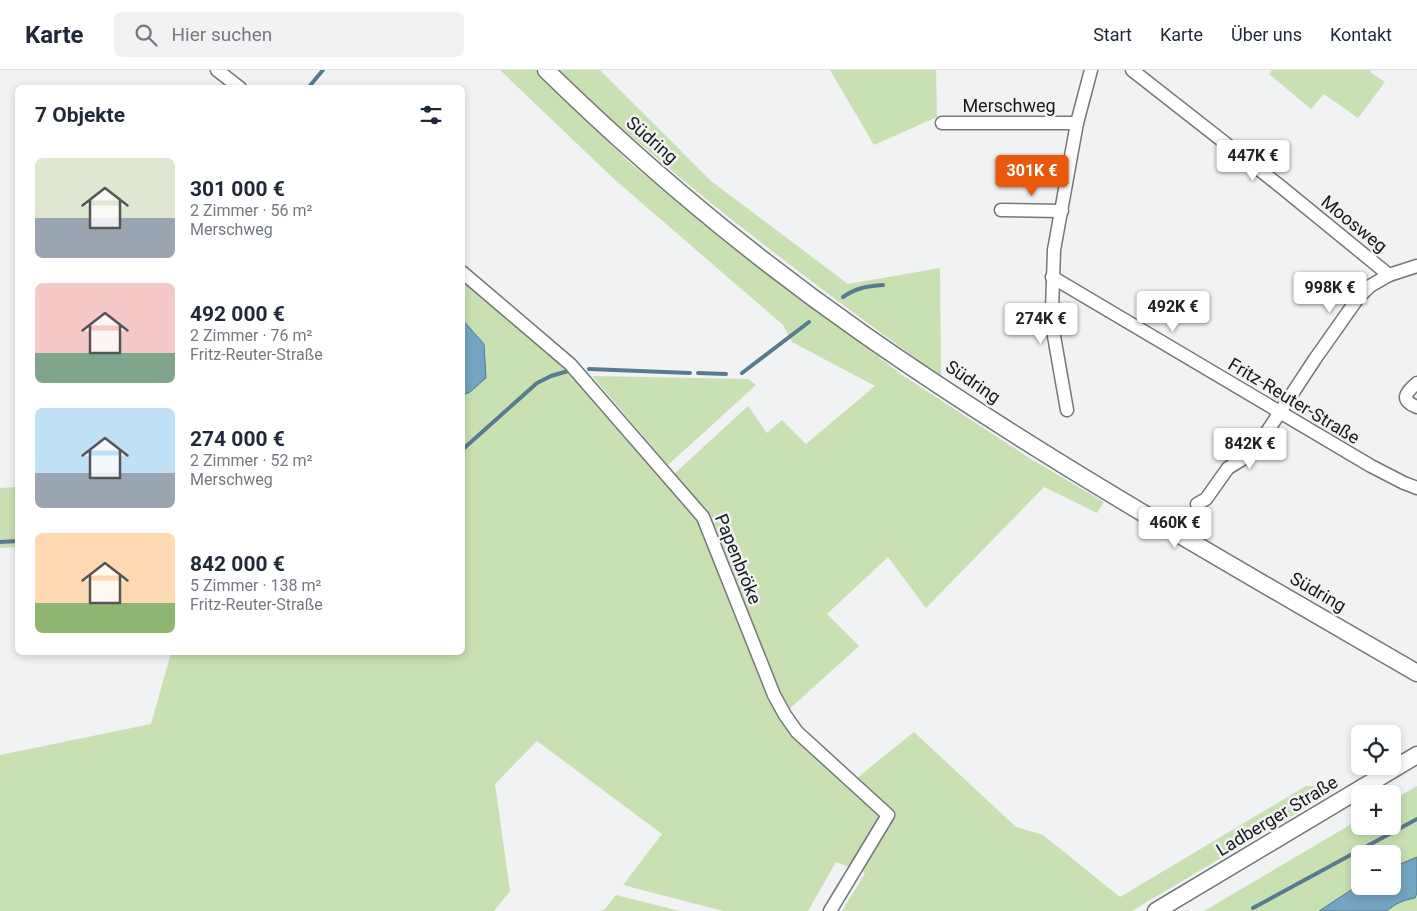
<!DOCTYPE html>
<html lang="de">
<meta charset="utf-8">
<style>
:root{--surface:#fff;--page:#f2f2f3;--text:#1f2937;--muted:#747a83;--line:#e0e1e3;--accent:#ea580c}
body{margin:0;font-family:Roboto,sans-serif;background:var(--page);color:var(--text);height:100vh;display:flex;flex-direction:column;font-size:19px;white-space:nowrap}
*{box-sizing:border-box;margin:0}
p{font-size:16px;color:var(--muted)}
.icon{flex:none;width:28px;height:28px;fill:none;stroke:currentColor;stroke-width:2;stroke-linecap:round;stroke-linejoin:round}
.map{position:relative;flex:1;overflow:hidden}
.panel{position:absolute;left:15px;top:15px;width:450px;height:570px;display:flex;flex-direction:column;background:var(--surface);border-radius:8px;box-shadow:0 2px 8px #0003}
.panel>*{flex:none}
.buttons{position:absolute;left:1351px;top:655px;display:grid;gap:10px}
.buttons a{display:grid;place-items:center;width:50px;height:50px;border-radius:8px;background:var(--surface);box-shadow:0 2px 8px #0003;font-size:25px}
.price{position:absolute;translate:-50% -42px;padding:0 11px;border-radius:5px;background:#fff;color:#222;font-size:16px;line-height:32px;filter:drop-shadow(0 1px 2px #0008)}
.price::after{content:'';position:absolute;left:50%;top:30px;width:15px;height:11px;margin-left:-8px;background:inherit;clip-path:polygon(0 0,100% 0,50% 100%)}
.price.active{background:var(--accent);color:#fff}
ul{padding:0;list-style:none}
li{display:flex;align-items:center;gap:15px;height:125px;padding:0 20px}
li span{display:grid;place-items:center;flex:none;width:140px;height:100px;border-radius:8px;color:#555}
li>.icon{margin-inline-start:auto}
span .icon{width:60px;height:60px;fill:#fffc;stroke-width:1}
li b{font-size:21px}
h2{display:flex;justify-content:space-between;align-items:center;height:60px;padding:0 20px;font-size:21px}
header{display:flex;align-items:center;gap:30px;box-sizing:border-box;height:70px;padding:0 25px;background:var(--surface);border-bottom:1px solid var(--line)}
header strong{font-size:24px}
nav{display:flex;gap:28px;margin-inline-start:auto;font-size:18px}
.search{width:350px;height:45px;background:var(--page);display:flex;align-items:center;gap:12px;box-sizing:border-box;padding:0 18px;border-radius:8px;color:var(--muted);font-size:19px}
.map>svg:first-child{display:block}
.green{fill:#c8e0b2;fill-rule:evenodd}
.water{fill:#74a4c1;stroke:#597b8f}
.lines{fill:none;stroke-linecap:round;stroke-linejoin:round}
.stream{stroke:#597b8f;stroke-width:4}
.minor-casing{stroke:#747677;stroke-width:15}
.major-casing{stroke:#747677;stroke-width:19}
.minor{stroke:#fff;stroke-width:12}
.major{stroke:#fff;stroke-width:16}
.labels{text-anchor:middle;stroke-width:5;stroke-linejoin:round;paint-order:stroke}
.street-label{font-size:18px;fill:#191a1a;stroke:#f1f2f4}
</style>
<header>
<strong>Karte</strong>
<div class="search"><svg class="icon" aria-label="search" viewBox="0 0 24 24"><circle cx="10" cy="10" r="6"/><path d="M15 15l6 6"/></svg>Hier suchen</div>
<nav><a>Start</a><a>Karte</a><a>Über uns</a><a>Kontakt</a></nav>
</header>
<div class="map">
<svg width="1417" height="841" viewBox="0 0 1417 841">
<rect width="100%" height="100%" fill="#f1f2f4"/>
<g class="green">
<polygon points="500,0 536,0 632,95 902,305 1031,389 1104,432 1097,443 1044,417 926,538 888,487 827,544 859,576 786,642 708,444 674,404 748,336 767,363 782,350 806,374 875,316 792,272 783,255 614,109"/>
<path d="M558,0H600L711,111L848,214L940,198L941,307C843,235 744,163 651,83C619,56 587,30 558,0Z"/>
<polygon points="830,0 936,0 937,47 874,75"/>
<polygon points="1272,0 1371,0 1370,2 1385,12 1358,48 1324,24 1311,39 1269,4"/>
<polygon points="463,211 562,296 697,451 767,628 792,667 848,715 914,662 1016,757 1043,765 1120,827 1306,716 1342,716 1132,841 842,841 865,803 836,792 808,841 723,841 623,815 662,764 537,671 495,714 510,821 494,841 0,841 0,685 151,654 171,583 462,582 463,325 470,322 484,274 463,249"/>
<polygon points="592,306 748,309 756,315 668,395"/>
<polygon points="17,415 17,477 0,478 0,418 16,417"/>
<path d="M1417,716V841H1204L1360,749V756H1392L1393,730ZM1360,784H1392V816H1360Z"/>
<polygon points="616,825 680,841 600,841 605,839"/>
</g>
<g class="water">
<polygon points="462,249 484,274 486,308 470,322 463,325"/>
<path d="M1417,787V823L1415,828C1404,830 1396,833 1387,841H1319L1360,814V816H1392L1393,797Z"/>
</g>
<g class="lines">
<g class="stream">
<polyline points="308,18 323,0"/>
<path d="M843,227C856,218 867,216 883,215"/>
<polyline points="589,299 690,303"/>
<polyline points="698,303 726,304"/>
<polyline points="742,303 809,252"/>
<polyline points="462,380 537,313 551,306 568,301"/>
<polyline points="0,472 18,471"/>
<polyline points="1253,838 1417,749"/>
</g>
<defs>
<g id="minor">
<polyline points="217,0 240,18"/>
<polyline points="1132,0 1280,116 1389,205"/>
<polyline points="942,53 1077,53"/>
<polyline points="1001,140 1062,141"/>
<polyline points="462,202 570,294 703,447 774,625 785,645 797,662 888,745 830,841"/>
<polyline points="1052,207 1371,396 1404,413 1417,418"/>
<path d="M1417,313C1405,323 1400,330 1417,337"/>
<polyline points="1067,340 1054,266 1052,241 1054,180 1077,53 1091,0"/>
<polyline points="1197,434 1206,429 1228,398 1246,387 1257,377 1315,289 1358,228 1370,216 1389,205 1417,196"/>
</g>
<g id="major">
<path d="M546,0C642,94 752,186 862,263C1039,387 1229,494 1417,603"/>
<polyline points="1156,841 1417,685"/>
</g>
</defs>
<use href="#minor" class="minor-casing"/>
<use href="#major" class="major-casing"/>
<use href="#minor" class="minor"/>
<use href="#major" class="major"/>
</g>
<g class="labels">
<g class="street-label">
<text x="1009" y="42">Merschweg</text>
<text transform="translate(652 70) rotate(41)" y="6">Südring</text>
<text transform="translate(1354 154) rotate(39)" y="6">Moosweg</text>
<text transform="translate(973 312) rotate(34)" y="6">Südring</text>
<text transform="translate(1294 331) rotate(31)" y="6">Fritz-Reuter-Straße</text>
<text transform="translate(738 489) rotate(68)" y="6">Papenbröke</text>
<text transform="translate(1318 522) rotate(30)" y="6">Südring</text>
<text transform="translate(1277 746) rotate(-31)" y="6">Ladberger Straße</text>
</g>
</g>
</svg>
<div class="buttons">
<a><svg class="icon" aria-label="locate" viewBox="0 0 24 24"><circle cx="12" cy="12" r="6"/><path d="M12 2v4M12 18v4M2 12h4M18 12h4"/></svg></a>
<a>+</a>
<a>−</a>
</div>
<b class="price" style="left:1253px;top:112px">447K €</b>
<b class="price active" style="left:1032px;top:127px">301K €</b>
<b class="price" style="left:1330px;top:244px">998K €</b>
<b class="price" style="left:1173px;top:263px">492K €</b>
<b class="price" style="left:1041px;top:275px">274K €</b>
<b class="price" style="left:1250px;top:400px">842K €</b>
<b class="price" style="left:1175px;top:479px">460K €</b>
<section class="panel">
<h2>7 Objekte<svg class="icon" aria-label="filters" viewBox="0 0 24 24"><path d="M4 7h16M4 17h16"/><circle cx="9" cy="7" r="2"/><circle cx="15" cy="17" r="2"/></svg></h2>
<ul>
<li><span style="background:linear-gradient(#dfe7d0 60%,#9aa5b1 0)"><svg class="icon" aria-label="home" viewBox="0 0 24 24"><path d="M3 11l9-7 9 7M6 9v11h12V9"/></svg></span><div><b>301 000 €</b><p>2 Zimmer · 56 m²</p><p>Merschweg</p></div></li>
<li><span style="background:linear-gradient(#f6c9c9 70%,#7fa58c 0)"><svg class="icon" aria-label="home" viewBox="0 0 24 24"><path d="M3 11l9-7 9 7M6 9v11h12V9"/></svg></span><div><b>492 000 €</b><p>2 Zimmer · 76 m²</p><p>Fritz-Reuter-Straße</p></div></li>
<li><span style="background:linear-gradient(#bfe0f5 65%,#9aa5b1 0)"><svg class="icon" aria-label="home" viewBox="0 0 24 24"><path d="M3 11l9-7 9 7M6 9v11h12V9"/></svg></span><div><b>274 000 €</b><p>2 Zimmer · 52 m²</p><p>Merschweg</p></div></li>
<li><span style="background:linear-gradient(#ffd9b3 70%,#8fb573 0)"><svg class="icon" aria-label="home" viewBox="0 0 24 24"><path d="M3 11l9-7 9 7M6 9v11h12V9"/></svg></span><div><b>842 000 €</b><p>5 Zimmer · 138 m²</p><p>Fritz-Reuter-Straße</p></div></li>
</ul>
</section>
</div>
